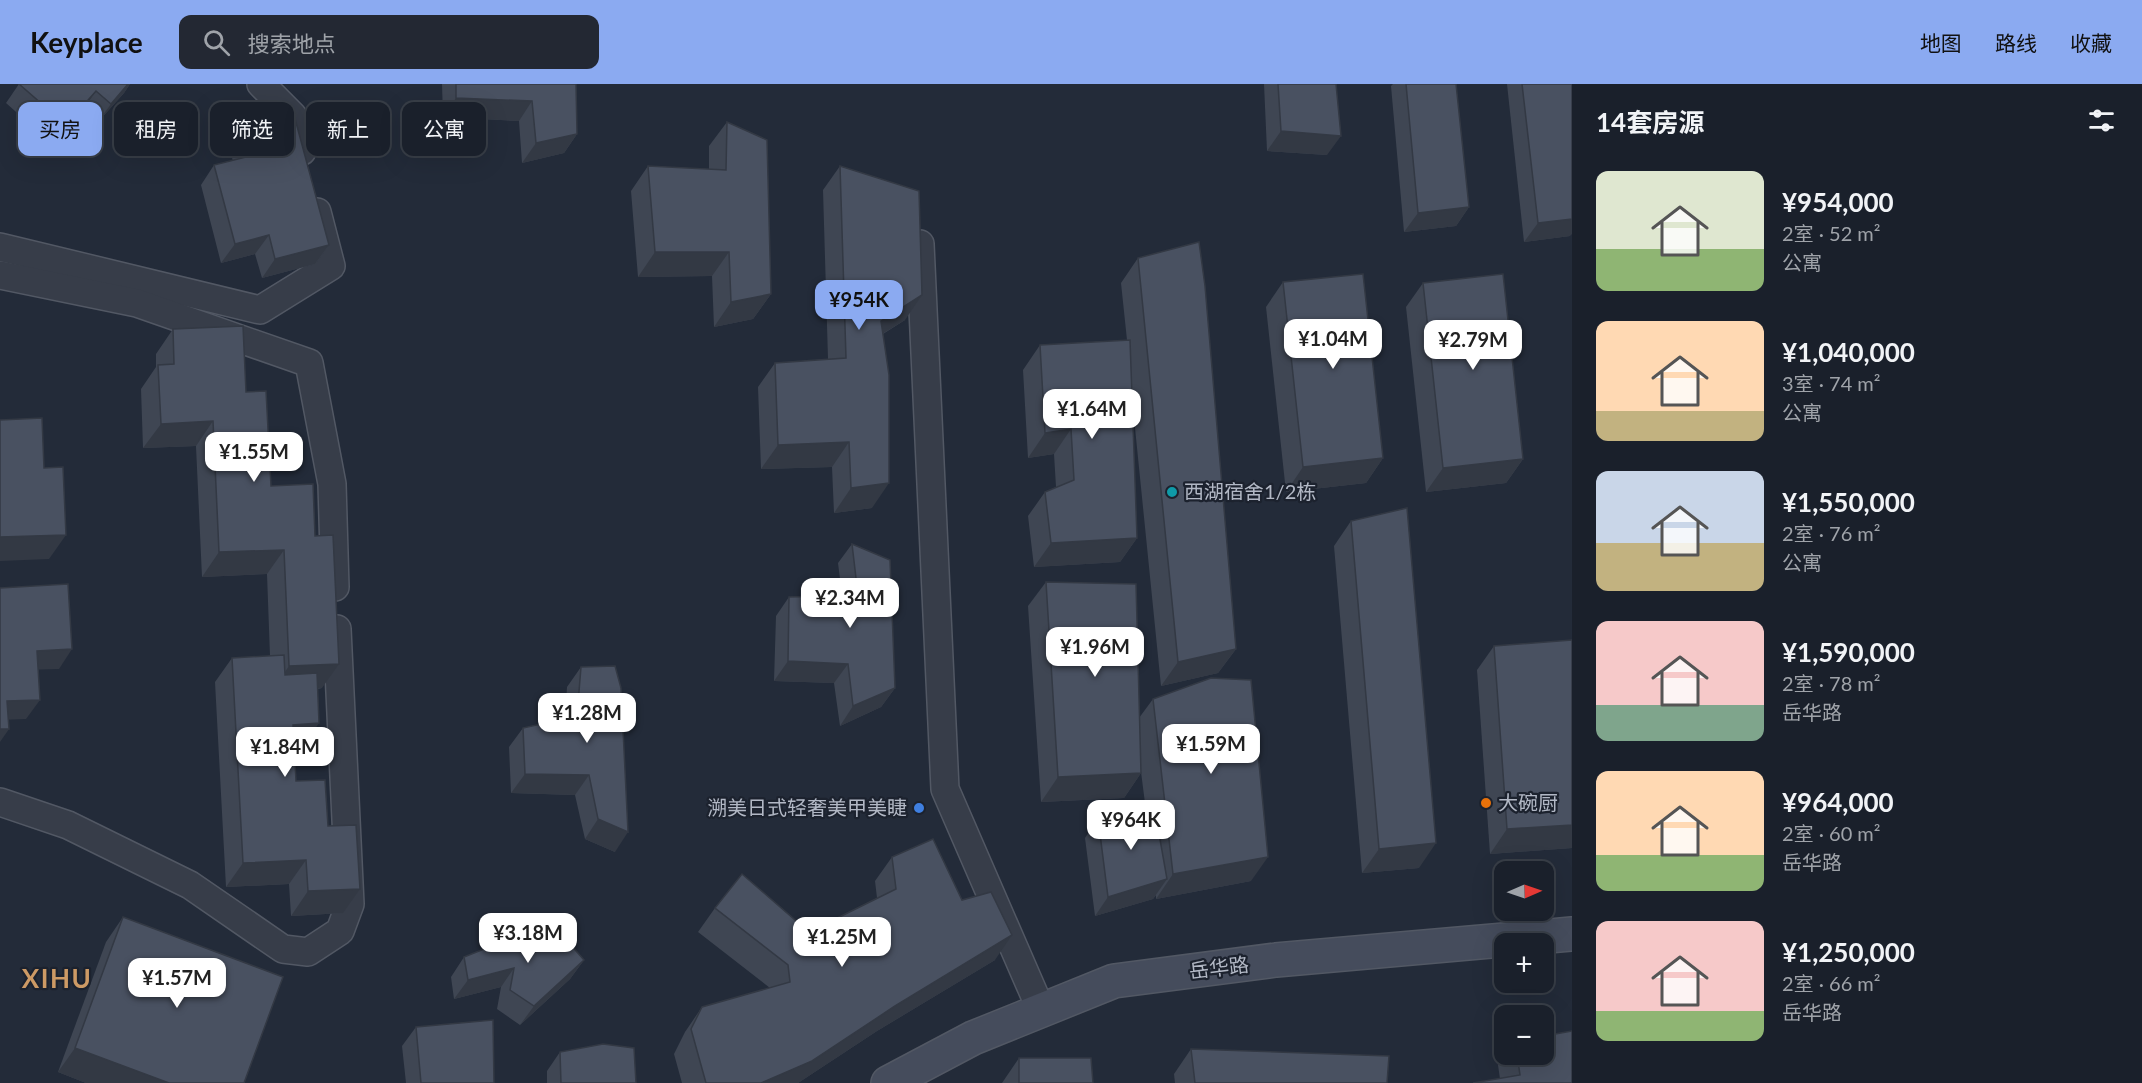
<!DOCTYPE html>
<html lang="zh">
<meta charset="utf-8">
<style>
:root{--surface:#1a202b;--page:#232833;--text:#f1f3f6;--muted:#9fa3a9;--line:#383e47;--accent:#8baaf1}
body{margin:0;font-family:Lato,"Noto Sans SC",sans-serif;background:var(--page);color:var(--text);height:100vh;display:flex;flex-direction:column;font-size:22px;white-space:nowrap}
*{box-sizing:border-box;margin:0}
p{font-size:20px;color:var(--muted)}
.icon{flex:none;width:33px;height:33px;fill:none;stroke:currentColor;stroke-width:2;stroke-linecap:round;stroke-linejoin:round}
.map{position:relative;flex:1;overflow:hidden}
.side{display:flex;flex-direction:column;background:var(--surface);width:570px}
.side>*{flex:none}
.hud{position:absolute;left:18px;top:18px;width:570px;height:54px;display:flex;gap:12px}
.needle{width:39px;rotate:88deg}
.buttons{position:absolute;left:1494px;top:777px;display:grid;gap:12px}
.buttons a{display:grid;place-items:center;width:60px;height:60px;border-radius:12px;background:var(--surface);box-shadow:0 6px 24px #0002,0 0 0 2px var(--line);font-size:30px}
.price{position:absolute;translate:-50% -51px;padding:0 14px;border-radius:12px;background:#fff;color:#222;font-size:20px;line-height:39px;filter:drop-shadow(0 2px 3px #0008)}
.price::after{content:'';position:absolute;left:50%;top:36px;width:18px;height:14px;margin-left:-9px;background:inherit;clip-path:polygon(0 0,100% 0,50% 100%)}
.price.on{background:var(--accent);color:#111}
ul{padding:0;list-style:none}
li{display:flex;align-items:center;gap:18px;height:150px;padding:0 24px}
li span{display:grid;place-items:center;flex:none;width:168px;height:120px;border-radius:12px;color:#555}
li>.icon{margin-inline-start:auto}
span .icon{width:72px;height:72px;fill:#fffc;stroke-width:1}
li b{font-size:26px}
h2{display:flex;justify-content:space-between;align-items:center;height:72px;padding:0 24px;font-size:26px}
.tag{padding:0 21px;border-radius:12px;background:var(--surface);box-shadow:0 6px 24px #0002,0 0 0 2px var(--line);font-size:21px;line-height:54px}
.tag.on{background:var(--accent);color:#111}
header{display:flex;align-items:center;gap:36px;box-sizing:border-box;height:84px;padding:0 30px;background:var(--accent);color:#111}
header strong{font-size:28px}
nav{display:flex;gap:33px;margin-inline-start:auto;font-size:21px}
.search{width:420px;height:54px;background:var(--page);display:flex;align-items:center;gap:15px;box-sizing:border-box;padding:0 21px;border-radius:12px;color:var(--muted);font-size:22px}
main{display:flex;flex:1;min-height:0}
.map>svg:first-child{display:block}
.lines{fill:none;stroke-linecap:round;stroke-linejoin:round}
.street-casing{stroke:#525864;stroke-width:30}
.secondary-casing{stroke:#525864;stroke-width:36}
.street{stroke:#373d49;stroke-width:27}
.secondary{stroke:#454c5c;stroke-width:33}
.wall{fill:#3f4653}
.shaded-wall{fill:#333944}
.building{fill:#495161;stroke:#333944;stroke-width:1.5}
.culture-dot{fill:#0f9aa8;stroke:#1c222e;stroke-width:2}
.food-dot{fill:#e8710a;stroke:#1c222e;stroke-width:2}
.shop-dot{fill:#3f7fe0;stroke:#1c222e;stroke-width:2}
.labels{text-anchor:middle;stroke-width:4.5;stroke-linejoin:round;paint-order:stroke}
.poi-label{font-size:20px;fill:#b2b8c5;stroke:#1c222e;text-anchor:start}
.street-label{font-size:20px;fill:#b2b8c5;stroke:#1c222e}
.district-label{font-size:26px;font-weight:bold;letter-spacing:1.5px;fill:#cd9a65;stroke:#1c222e}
</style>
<header>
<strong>Keyplace</strong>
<div class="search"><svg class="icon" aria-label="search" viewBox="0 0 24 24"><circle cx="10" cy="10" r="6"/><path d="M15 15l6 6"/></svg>搜索地点</div>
<nav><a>地图</a><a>路线</a><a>收藏</a></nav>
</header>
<main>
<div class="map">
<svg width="1572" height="999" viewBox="0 0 1572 999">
<rect width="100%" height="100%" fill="#232b39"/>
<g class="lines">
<defs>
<g id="street">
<polyline points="261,0 293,32 302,67"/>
<polyline points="920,160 945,705 1041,926"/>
<polyline points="0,163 260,226 331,182 317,128"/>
<polyline points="0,191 137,219 309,279 332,400 335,503"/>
<polyline points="0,718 68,741 190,801 283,865 308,868 340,847 350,820 337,545"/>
</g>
<polyline id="secondary" points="888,999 973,954 1114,897 1276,876 1572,850"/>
</defs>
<use href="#street" class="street-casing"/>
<use href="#secondary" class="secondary-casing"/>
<use href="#street" class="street"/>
<use href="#secondary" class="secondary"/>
</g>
<g class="wall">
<polygon points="19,0 130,0 124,9 97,39 83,26 52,60 6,19"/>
<polygon points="442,0 576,0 577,50 564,69 522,79 519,37 443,33"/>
<polygon points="1264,0 1336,0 1327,71 1267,67"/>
<polygon points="1393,0 1456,0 1469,123 1456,142 1404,148 1391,2"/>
<polygon points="1507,0 1572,0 1570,152 1524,158"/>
<polygon points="727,38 771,210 753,235 714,243 712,192 638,193 631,107 648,82 709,85 709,62"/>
<polygon points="243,45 329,161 315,180 262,194 255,170 221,179 201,101 214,81 233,77 229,64"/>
<polygon points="840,82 905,236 883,250 872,424 834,429 832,383 761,385 758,303 775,279 828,275 823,106"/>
<polygon points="1138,174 1236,565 1218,589 1161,602 1132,314 1137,454 1120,478 1034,483 1028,432 1045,408 1056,403 1054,370 1028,374 1023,286 1040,261 1127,256 1121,199"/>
<polygon points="1283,198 1383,374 1366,399 1286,408 1266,223"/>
<polygon points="1423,199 1523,375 1506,399 1426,408 1406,223"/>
<polygon points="173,245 246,308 322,604 318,605 302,664 294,664 296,697 328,742 343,829 291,832 289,800 226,803 215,598 232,574 270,572 267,490 202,493 196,362 143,364 141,305 156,283 156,270"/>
<polygon points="1351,437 1419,784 1362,789 1334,462"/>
<polygon points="852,460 895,604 881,623 840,642 834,599 774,597 776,532 789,513 842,511 838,479"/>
<polygon points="1046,498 1139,634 1153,615 1251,797 1156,815 1156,811 1153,815 1095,832 1085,754 1098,734 1146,727 1140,680 1141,689 1124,714 1041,718 1028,522"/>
<polygon points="1494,562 1572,764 1490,770 1477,586"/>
<polygon points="581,583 615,768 585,755 575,711 511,709 509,663 523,644 565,635 567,603"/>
<polygon points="892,773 962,816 995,876 877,947 798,999 682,999 674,970 685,948 702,923 770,904 698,848 715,824 809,848 877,814 875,797"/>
<polygon points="123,833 244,999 86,999 58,988 106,858"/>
<polygon points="515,866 584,876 570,895 520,941 497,925 501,903 454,915 451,893 464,873"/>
<polygon points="416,943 494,999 406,999 402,962"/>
<polygon points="1191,965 1387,999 1175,999 1174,990"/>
<polygon points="560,968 636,999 547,999 547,987"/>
<polygon points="1505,970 1544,970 1572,999 1500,995 1498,981"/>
<polygon points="1019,974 1093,999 1002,999"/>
</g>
<g class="shaded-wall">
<polygon points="128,0 130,0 124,9 97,39 111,20"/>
<polygon points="96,7 83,26 52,60 66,41"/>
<polygon points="456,14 532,17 519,37 443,33"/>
<polygon points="1281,47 1341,52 1327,71 1267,67"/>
<polygon points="577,50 564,69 522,79 536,59"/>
<polygon points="1469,123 1456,142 1404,148 1418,129"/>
<polygon points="1572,135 1572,150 1570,152 1524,158 1538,139"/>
<polygon points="269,151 255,170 221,179 235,160"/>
<polygon points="329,161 315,180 262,194 275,175"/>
<polygon points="655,168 729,168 712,192 638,193"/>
<polygon points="771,210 753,235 714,243 731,218"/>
<polygon points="922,211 905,236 864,261 881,237"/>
<polygon points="213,337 196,362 143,364 161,340"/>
<polygon points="1071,345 1054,370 1028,374 1045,349"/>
<polygon points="849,358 832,383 761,385 778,361"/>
<polygon points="1383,374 1366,399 1286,408 1303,383"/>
<polygon points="1523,375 1506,399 1426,408 1443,384"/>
<polygon points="889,399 872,424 834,429 851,404"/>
<polygon points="66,451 49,475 0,477 0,453"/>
<polygon points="1137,454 1120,478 1034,483 1051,459"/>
<polygon points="284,466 267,490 202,493 219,468"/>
<polygon points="72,565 59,585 23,586 37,567"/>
<polygon points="1236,565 1218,589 1161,602 1178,578"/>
<polygon points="788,577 848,580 834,599 774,597"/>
<polygon points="339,580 322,604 272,607 289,582"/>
<polygon points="895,604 881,623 840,642 853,622"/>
<polygon points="40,616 26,635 0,636 7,617"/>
<polygon points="319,639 302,664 276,665 293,641"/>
<polygon points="0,645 9,645 0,658"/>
<polygon points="1141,689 1124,714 1041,718 1058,693"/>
<polygon points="525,690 589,691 575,711 511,709"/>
<polygon points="598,735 628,748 615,768 585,755"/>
<polygon points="1572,741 1572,764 1490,770 1507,745"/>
<polygon points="1436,759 1419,784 1362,789 1379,765"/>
<polygon points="1268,773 1251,797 1156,815 1173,790"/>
<polygon points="306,776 289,800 226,803 243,779"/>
<polygon points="1167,795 1153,815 1095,832 1108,813"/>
<polygon points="360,805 343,829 291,832 308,807"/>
<polygon points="1012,851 995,876 877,947 798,999 761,999 895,922"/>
<polygon points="584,876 570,895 520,941 534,922"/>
<polygon points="514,884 501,903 454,915 468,896"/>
<polygon points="75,964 169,999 86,999 58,988"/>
</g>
<g class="building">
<polygon points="19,0 128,0 111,20 96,7 66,41"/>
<polygon points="456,0 576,0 577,50 536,59 532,17 456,14"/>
<polygon points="1278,0 1336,0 1341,52 1281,47"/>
<polygon points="1406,0 1456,0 1469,123 1418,129"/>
<polygon points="1522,0 1572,0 1572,135 1538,139"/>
<polygon points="294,31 329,161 275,175 269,151 235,160 214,81 250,72 243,45"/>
<polygon points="727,38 767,56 771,210 731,218 729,168 655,168 648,82 726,86"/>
<polygon points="840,82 919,107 922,211 881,237 889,291 889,399 851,404 849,358 778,361 775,279 846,274"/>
<polygon points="1199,158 1205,202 1236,565 1178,578 1138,174"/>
<polygon points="1363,190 1383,374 1303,383 1283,198"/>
<polygon points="1503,190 1523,375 1443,384 1423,199"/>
<polygon points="243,242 246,308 266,307 271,402 313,400 315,452 333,451 339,580 289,582 284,466 219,468 213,337 161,340 158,281 174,280 173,245"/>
<polygon points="1130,256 1137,454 1051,459 1045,408 1074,396 1071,345 1045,349 1040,261"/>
<polygon points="42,334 44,384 63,383 66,451 0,453 0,336"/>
<polygon points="1407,424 1436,759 1379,765 1351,437"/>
<polygon points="852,460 890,476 895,604 853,622 848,580 788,577 789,513 858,511"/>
<polygon points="1046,498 1136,500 1141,689 1058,693"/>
<polygon points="68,500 72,565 37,567 40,616 7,617 9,645 0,645 0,504"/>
<polygon points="1572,556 1572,741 1507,745 1494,562"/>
<polygon points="284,571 285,591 317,589 319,639 293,641 296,697 325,696 328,742 356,741 360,805 308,807 306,776 243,779 232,574"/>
<polygon points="615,582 621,604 628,748 598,735 589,691 525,690 523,644 577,632 581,583"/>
<polygon points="1211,594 1251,596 1268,773 1173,790 1153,615"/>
<polygon points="1155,727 1167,795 1108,813 1098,734 1128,728"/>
<polygon points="933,755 962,816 991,808 1012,851 895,922 812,977 761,999 706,999 691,945 702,923 790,898 788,881 715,824 742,790 809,848 896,805 892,773"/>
<polygon points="123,833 283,893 244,999 169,999 75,964"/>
<polygon points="555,843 584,876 534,922 510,906 514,884 468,896 464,873 504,857 515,866"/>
<polygon points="493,936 494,999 421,999 416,943"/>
<polygon points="1572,947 1572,999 1473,999 1520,991 1517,970 1544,970 1544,952"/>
<polygon points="603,960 634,964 636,999 561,999 560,968"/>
<polygon points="1191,965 1389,972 1387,999 1195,999"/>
<polygon points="1019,974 1091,974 1093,999 1019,999"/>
</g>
<circle class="culture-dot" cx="1172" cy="408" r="6"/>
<circle class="food-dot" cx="1486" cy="719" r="6"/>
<circle class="shop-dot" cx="919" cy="724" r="6"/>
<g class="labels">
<g class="poi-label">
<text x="1184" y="415">西湖宿舍1/2栋</text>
<text x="1498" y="726">大碗厨</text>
<text x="907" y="731" text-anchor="end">溯美日式轻奢美甲美睫</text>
</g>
<g class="street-label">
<text transform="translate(1219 884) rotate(-7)" y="7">岳华路</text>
</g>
<g class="district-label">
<text x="57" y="904">XIHU</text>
</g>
</g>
</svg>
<div class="buttons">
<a><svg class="needle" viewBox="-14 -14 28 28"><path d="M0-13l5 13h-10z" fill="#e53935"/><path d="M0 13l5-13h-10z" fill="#9fa3a9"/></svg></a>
<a>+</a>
<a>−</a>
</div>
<b class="price on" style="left:859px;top:247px">¥954K</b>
<b class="price" style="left:1333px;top:286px">¥1.04M</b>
<b class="price" style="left:1473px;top:287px">¥2.79M</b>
<b class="price" style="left:1092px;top:356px">¥1.64M</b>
<b class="price" style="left:254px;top:399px">¥1.55M</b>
<b class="price" style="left:850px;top:545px">¥2.34M</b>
<b class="price" style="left:1095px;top:594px">¥1.96M</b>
<b class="price" style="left:587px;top:660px">¥1.28M</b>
<b class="price" style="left:1211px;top:691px">¥1.59M</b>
<b class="price" style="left:285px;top:694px">¥1.84M</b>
<b class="price" style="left:1131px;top:767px">¥964K</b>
<b class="price" style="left:528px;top:880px">¥3.18M</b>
<b class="price" style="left:842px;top:884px">¥1.25M</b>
<b class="price" style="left:177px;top:925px">¥1.57M</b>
<div class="hud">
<a class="tag on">买房</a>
<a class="tag">租房</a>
<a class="tag">筛选</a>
<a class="tag">新上</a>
<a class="tag">公寓</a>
</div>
</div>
<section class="side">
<h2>14套房源<svg class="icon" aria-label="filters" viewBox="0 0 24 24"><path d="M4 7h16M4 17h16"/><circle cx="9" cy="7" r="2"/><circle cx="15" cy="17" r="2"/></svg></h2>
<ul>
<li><span style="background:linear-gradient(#dfe7d0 65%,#8fb573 0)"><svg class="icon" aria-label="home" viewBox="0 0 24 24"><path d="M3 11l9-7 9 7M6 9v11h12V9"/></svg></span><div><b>¥954,000</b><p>2室 · 52 m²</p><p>公寓</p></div></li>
<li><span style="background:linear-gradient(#ffd9b3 75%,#c2b280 0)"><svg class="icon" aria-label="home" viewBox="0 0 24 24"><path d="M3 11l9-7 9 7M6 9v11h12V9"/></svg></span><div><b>¥1,040,000</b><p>3室 · 74 m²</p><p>公寓</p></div></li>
<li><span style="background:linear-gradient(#c9d6e8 60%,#c2b280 0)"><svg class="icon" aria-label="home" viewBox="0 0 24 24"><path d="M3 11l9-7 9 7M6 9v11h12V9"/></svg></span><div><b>¥1,550,000</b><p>2室 · 76 m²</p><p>公寓</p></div></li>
<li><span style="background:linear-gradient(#f6c9c9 70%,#7fa58c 0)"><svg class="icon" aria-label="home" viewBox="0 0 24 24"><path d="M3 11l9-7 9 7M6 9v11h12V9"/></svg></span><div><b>¥1,590,000</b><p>2室 · 78 m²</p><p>岳华路</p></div></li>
<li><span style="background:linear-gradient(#ffd9b3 70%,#8fb573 0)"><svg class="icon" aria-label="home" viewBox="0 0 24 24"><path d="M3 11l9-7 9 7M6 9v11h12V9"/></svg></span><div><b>¥964,000</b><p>2室 · 60 m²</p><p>岳华路</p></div></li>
<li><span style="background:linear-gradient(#f6c9c9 75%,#8fb573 0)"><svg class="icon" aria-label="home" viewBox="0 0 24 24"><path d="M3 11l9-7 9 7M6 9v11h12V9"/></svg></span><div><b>¥1,250,000</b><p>2室 · 66 m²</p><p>岳华路</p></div></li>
</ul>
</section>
</main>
